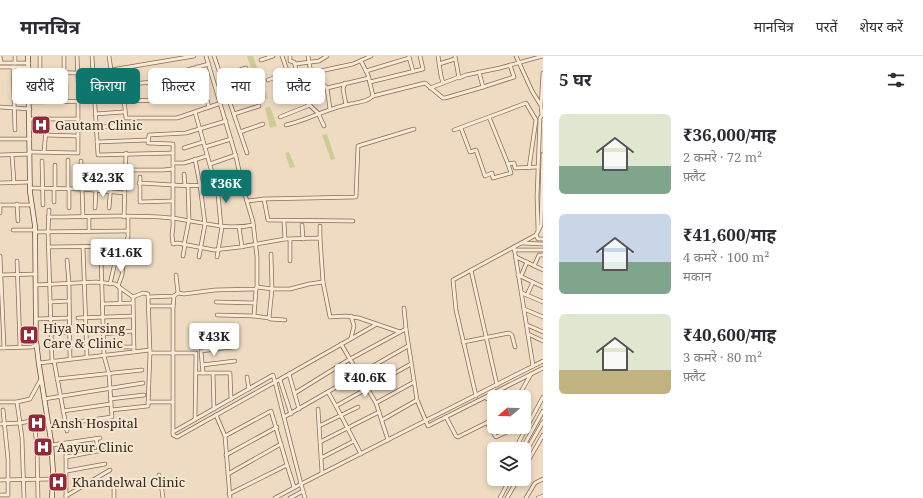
<!DOCTYPE html>
<html lang="hi">
<meta charset="utf-8">
<style>
:root{--surface:#fff;--page:#f7f7f7;--text:#2b2b33;--muted:#7c7c81;--line:#e1e1e2;--accent:#0f766e}
body{margin:0;font-family:"Noto Serif","Noto Sans Devanagari",serif;background:var(--page);color:var(--text);height:100vh;display:flex;flex-direction:column;font-size:15px;white-space:nowrap}
*{box-sizing:border-box;margin:0}
p{font-size:13px;color:var(--muted)}
.icon{flex:none;width:22px;height:22px;fill:none;stroke:currentColor;stroke-width:2;stroke-linecap:round;stroke-linejoin:round}
.map{position:relative;flex:1;overflow:hidden}
.details{display:flex;flex-direction:column;background:var(--surface);width:380px}
.details>*{flex:none}
.banner{position:absolute;left:12px;top:12px;width:380px;height:36px;display:flex;gap:8px}
.needle{width:26px;rotate:251deg}
.buttons{position:absolute;left:487px;top:334px;display:grid;gap:8px}
.buttons a{display:grid;place-items:center;width:44px;height:44px;border-radius:6px;background:var(--surface);box-shadow:0 2px 6px #0003;font-size:20px}
.price{position:absolute;translate:-50% -34px;padding:0 9px;border-radius:4px;background:#fff;color:#222;font-size:13px;line-height:26px;filter:drop-shadow(0 1px 2px #0008)}
.price::after{content:'';position:absolute;left:50%;top:24px;width:12px;height:9px;margin-left:-6px;background:inherit;clip-path:polygon(0 0,100% 0,50% 100%)}
.price.on{background:var(--accent);color:#fff}
ul{padding:0;list-style:none}
li{display:flex;align-items:center;gap:12px;height:100px;padding:0 16px}
li span{display:grid;place-items:center;flex:none;width:112px;height:80px;border-radius:6px;color:#555}
li>.icon{margin-inline-start:auto}
span .icon{width:48px;height:48px;fill:#fffc;stroke-width:1}
li b{font-size:17px}
h2{display:flex;justify-content:space-between;align-items:center;height:48px;padding:0 16px;font-size:17px}
.tag{padding:0 14px;border-radius:6px;background:var(--surface);box-shadow:0 2px 6px #0003;font-size:14px;line-height:36px}
.tag.on{background:var(--accent);color:#fff}
header{display:flex;align-items:center;gap:24px;box-sizing:border-box;height:56px;padding:0 20px;background:var(--surface);border-bottom:1px solid var(--line)}
header strong{font-size:19px}
nav{display:flex;gap:22px;margin-inline-start:auto;font-size:14px}
main{display:flex;flex:1;min-height:0}
.map>svg:first-child{display:block}
.green{fill:#cccc96}
.lines{fill:none;stroke-linecap:round;stroke-linejoin:round}
.street-casing{stroke:#886c59;stroke-width:4.5}
.secondary-casing{stroke:#694e3c;stroke-width:5.5}
.street{stroke:#f9ead5;stroke-width:3}
.secondary{stroke:#f9ead5;stroke-width:4}
.labels{text-anchor:middle;stroke-width:4;stroke-linejoin:round;paint-order:stroke}
.poi-label{font-size:13px;fill:#37271d;stroke:#f5e7d2;text-anchor:start}
</style>
<header>
<strong>मानचित्र</strong>
<nav><a>मानचित्र</a><a>परतें</a><a>शेयर करें</a></nav>
</header>
<main>
<div class="map">
<svg width="543" height="442" viewBox="0 0 543 442">
<rect width="100%" height="100%" fill="#eedbc2"/>
<g class="green">
<polygon points="247,0 253,0 268,42 262,45"/>
<polygon points="270,50 277,70 270,72 265,52"/>
<polygon points="327,78 335,103 331,104 322,79"/>
<polygon points="289,96 295,111 290,112 285,97"/>
</g>
<g class="lines">
<defs>
<g id="street">
<polyline points="0,0 1,7 29,7"/>
<polyline points="15,0 15,7"/>
<polyline points="40,0 40,16"/>
<polyline points="64,0 64,16"/>
<polyline points="77,0 79,45"/>
<polyline points="92,0 98,99 173,97"/>
<polyline points="109,0 111,14"/>
<polyline points="214,0 247,97"/>
<polyline points="282,0 288,17"/>
<polyline points="290,0 290,5 294,6 303,35 324,29 327,32 330,53"/>
<polyline points="308,0 311,17"/>
<polyline points="438,0 441,20 443,27"/>
<polyline points="455,0 459,22 466,19 500,12 543,0"/>
<polyline points="516,0 532,35 540,48"/>
<polyline points="409,1 413,15"/>
<polyline points="261,4 273,0"/>
<polyline points="295,8 319,5 327,0"/>
<polyline points="439,8 455,3"/>
<polyline points="0,11 29,11"/>
<polyline points="13,11 15,74"/>
<polyline points="197,11 209,51"/>
<polyline points="366,15 409,2"/>
<polyline points="37,16 78,17"/>
<polyline points="221,20 246,12"/>
<polyline points="299,22 311,17 353,8 371,0"/>
<polyline points="201,23 178,30 176,17 209,8"/>
<polyline points="268,24 288,17 293,23 303,43 318,57 324,70"/>
<polyline points="370,26 423,13 420,0"/>
<polyline points="345,27 343,33 346,49"/>
<polyline points="113,29 111,14 194,0"/>
<polyline points="93,31 178,24"/>
<polyline points="483,31 514,21 510,9"/>
<polyline points="327,32 369,22"/>
<polyline points="430,32 459,21"/>
<polyline points="227,39 251,30"/>
<polyline points="373,40 425,27 443,42 445,42 483,31 479,16"/>
<polyline points="275,41 297,32"/>
<polyline points="124,44 126,62 177,62 221,47"/>
<polyline points="52,45 53,25"/>
<polyline points="66,45 66,27"/>
<polyline points="30,46 183,44 206,37"/>
<polyline points="0,51 30,53"/>
<polyline points="195,56 215,127"/>
<polyline points="95,58 123,56"/>
<polyline points="234,58 259,50"/>
<polyline points="280,61 310,49"/>
<polyline points="489,61 526,47 536,64 529,112"/>
<polyline points="30,63 78,63"/>
<polyline points="226,65 186,77 149,79 148,87 173,88 173,170 172,179 173,188 177,187 214,194 240,191 285,183 320,182 323,226 330,261 345,260 359,262 400,276 406,273 404,252"/>
<path d="M286,69C308,64 328,52 350,48C359,46 367,46 373,40L368,19L361,5"/>
<polyline points="96,71 123,70"/>
<polyline points="461,72 470,96 476,94 485,120 492,117 493,122 511,117 508,108"/>
<polyline points="454,74 489,61 508,108 514,107 515,112 538,111"/>
<polyline points="240,76 263,68"/>
<polyline points="46,79 78,80"/>
<polyline points="0,83 30,83"/>
<polyline points="97,86 148,84"/>
<polyline points="205,91 231,83"/>
<polyline points="184,92 203,86"/>
<polyline points="31,96 78,97 78,45"/>
<polyline points="44,96 47,63"/>
<polyline points="543,98 541,169 536,179 538,183 543,183"/>
<polyline points="0,99 30,98"/>
<polyline points="12,99 14,127"/>
<polyline points="195,103 200,129 205,168 199,201"/>
<polyline points="42,105 43,149"/>
<polyline points="81,105 83,161"/>
<polyline points="173,107 184,107 207,100"/>
<polyline points="210,108 236,99"/>
<polyline points="55,109 55,132"/>
<polyline points="125,114 163,114 173,113"/>
<polyline points="184,118 185,129"/>
<polyline points="140,121 140,146 172,145"/>
<polyline points="0,127 30,126"/>
<path d="M139,127C172,128 210,135 241,120"/>
<polyline points="217,127 221,171"/>
<polyline points="30,132 82,133 125,137"/>
<polyline points="54,132 54,146"/>
<polyline points="68,133 68,104"/>
<polyline points="264,143 268,164 353,165"/>
<polyline points="247,145 264,143 356,141 358,90 414,73"/>
<polyline points="17,148 18,165"/>
<polyline points="0,149 32,149"/>
<polyline points="0,149 0,157"/>
<polyline points="69,152 69,133"/>
<polyline points="95,152 97,112"/>
<polyline points="109,152 112,115"/>
<polyline points="49,154 48,176 52,305"/>
<path d="M48,161C89,161 131,158 171,162C199,165 225,175 253,169"/>
<polyline points="124,161 126,97"/>
<polyline points="284,166 285,183"/>
<polyline points="302,169 303,183"/>
<polyline points="239,171 242,191"/>
<polyline points="13,174 35,174"/>
<polyline points="538,174 537,141 540,62 542,59 541,50 543,17"/>
<polyline points="89,175 89,161"/>
<polyline points="35,176 128,175"/>
<polyline points="320,182 320,170"/>
<polyline points="290,184 290,205"/>
<polyline points="522,187 543,188"/>
<polyline points="184,189 189,164 188,129"/>
<polyline points="48,191 125,190 128,181 128,161"/>
<polyline points="83,191 87,301"/>
<polyline points="514,191 533,310"/>
<polyline points="514,194 543,194"/>
<polyline points="0,200 4,292"/>
<polyline points="183,200 185,189"/>
<polyline points="217,201 222,171"/>
<polyline points="516,201 543,214"/>
<polyline points="67,204 69,227 70,303"/>
<polyline points="17,205 20,291"/>
<polyline points="534,210 539,199 543,199"/>
<polyline points="471,214 497,329"/>
<polyline points="0,219 36,218"/>
<polyline points="176,219 178,237"/>
<polyline points="518,219 543,231"/>
<polyline points="521,220 527,206"/>
<polyline points="110,228 116,202"/>
<polyline points="36,229 96,226 115,228 133,241 143,237 148,238 150,297 148,350 111,354"/>
<polyline points="118,230 122,219 124,200"/>
<polyline points="257,231 272,233 271,198"/>
<polyline points="522,237 543,246"/>
<polyline points="527,239 533,226"/>
<polyline points="133,241 134,296"/>
<polyline points="148,241 174,240 178,237 184,238 215,234 256,233 257,231 257,201 253,166 243,132 236,101 206,0"/>
<polyline points="50,246 69,245"/>
<polyline points="216,246 255,247"/>
<polyline points="120,247 120,232"/>
<polyline points="103,248 133,247"/>
<polyline points="149,250 173,250"/>
<polyline points="524,253 543,261"/>
<polyline points="217,259 254,260 269,262"/>
<polyline points="254,260 256,233"/>
<polyline points="351,260 354,270 351,282"/>
<polyline points="78,262 133,260"/>
<polyline points="36,263 69,262"/>
<polyline points="285,264 270,263 269,262 272,233 290,233 309,228 323,226"/>
<polyline points="377,268 275,326 273,319 173,376 173,379 177,381 275,326 301,428 543,305"/>
<polyline points="527,269 543,276"/>
<polyline points="406,273 417,344 428,370 543,312"/>
<polyline points="51,277 70,276"/>
<polyline points="103,278 133,275"/>
<polyline points="528,278 543,285"/>
<polyline points="463,286 509,277 512,279 515,291"/>
<polyline points="341,288 376,347 414,326"/>
<polyline points="51,291 70,291"/>
<polyline points="104,291 134,291"/>
<polyline points="0,292 32,291 37,289"/>
<polyline points="150,297 196,297 195,364"/>
<polyline points="54,305 67,375"/>
<polyline points="39,307 150,294"/>
<polyline points="202,309 235,305"/>
<polyline points="196,317 230,317 231,343"/>
<polyline points="203,317 201,295 232,291"/>
<polyline points="213,317 214,353"/>
<polyline points="289,318 299,353"/>
<polyline points="247,321 249,333"/>
<polyline points="57,323 142,314"/>
<polyline points="280,324 291,358"/>
<polyline points="328,336 336,350 411,308"/>
<polyline points="295,337 350,303 400,276"/>
<polyline points="476,340 456,254 453,224 536,179"/>
<polyline points="518,341 531,318"/>
<polyline points="486,342 494,347"/>
<polyline points="44,343 143,327"/>
<polyline points="110,343 144,339"/>
<polyline points="0,346 17,346"/>
<polyline points="148,346 173,346"/>
<polyline points="376,347 388,384"/>
<polyline points="336,350 361,398"/>
<polyline points="318,353 322,417"/>
<polyline points="63,355 111,348"/>
<polyline points="216,359 225,380 230,442"/>
<polyline points="284,361 408,290"/>
<polyline points="446,361 456,380 458,381 494,363"/>
<polyline points="34,364 37,392 38,442"/>
<polyline points="382,364 417,344"/>
<polyline points="487,367 496,381 507,376"/>
<polyline points="0,368 20,367 47,362"/>
<polyline points="49,370 112,361 109,318 104,300 101,202"/>
<polyline points="319,370 358,351"/>
<polyline points="173,376 173,253 174,240"/>
<polyline points="225,380 271,355 287,409 229,438"/>
<polyline points="96,383 99,395"/>
<polyline points="320,386 379,356"/>
<polyline points="51,389 66,387"/>
<polyline points="515,393 543,341"/>
<polyline points="522,393 543,355"/>
<polyline points="226,399 277,371"/>
<polyline points="524,399 543,366"/>
<polyline points="66,401 103,394"/>
<polyline points="321,402 354,385"/>
<polyline points="287,409 294,431"/>
<polyline points="524,412 543,379"/>
<polyline points="67,415 105,408"/>
<polyline points="228,418 281,388"/>
<polyline points="159,419 161,427 163,442"/>
<polyline points="0,424 53,423"/>
<polyline points="0,439 8,439 8,403 3,354"/>
<polyline points="66,440 110,414"/>
<polyline points="24,442 22,382 17,346 30,343 41,323"/>
<polyline points="66,442 66,387 100,382"/>
<polyline points="114,442 114,433"/>
<polyline points="275,442 301,428 303,435"/>
<polyline points="290,442 303,435 305,442"/>
<polyline points="500,442 510,423"/>
<polyline points="507,442 518,423"/>
<polyline points="526,442 535,427 543,423"/>
<polyline points="538,442 543,440"/>
</g>
<polyline id="secondary" points="28,0 30,136 35,170 36,284 39,309 51,385 53,415 52,442"/>
</defs>
<use href="#street" class="street-casing"/>
<use href="#secondary" class="secondary-casing"/>
<use href="#street" class="street"/>
<use href="#secondary" class="secondary"/>
</g>
<defs>
<symbol id="hospital-square" viewBox="-11 -11 22 22"><rect x="-9" y="-9" width="18" height="18" rx="4" fill="#962937" stroke="#f5e7d2"/><path d="M-5-5h3v3.5h4V-5h3V5h-3V1.5h-4V5h-3Z" fill="#fff"/></symbol>
</defs>
<g fill-rule="evenodd">
<use href="#hospital-square" x="30" y="58" width="22" height="22"/>
<use href="#hospital-square" x="18" y="268" width="22" height="22"/>
<use href="#hospital-square" x="26" y="356" width="22" height="22"/>
<use href="#hospital-square" x="32" y="380" width="22" height="22"/>
<use href="#hospital-square" x="47" y="415" width="22" height="22"/>
</g>
<g class="labels">
<g class="poi-label">
<text x="55" y="74">Gautam Clinic</text>
<text x="43" y="277">Hiya Nursing<tspan x="43" dy="15">Care &amp; Clinic</tspan></text>
<text x="51" y="372">Ansh Hospital</text>
<text x="57" y="396">Aayur Clinic</text>
<text x="72" y="431">Khandelwal Clinic</text>
</g>
</g>
</svg>
<div class="buttons">
<a><svg class="needle" viewBox="-14 -14 28 28"><path d="M0-13l5 13h-10z" fill="#e53935"/><path d="M0 13l5-13h-10z" fill="#7c7c81"/></svg></a>
<a><svg class="icon" aria-label="layers" viewBox="0 0 24 24"><path d="M12 4l9 5-9 5-9-5zM3 14l9 5 9-5"/></svg></a>
</div>
<b class="price" style="left:103px;top:142px">₹42.3K</b>
<b class="price on" style="left:226px;top:148px">₹36K</b>
<b class="price" style="left:121px;top:217px">₹41.6K</b>
<b class="price" style="left:214px;top:301px">₹43K</b>
<b class="price" style="left:365px;top:342px">₹40.6K</b>
<div class="banner">
<a class="tag">खरीदें</a>
<a class="tag on">किराया</a>
<a class="tag">फ़िल्टर</a>
<a class="tag">नया</a>
<a class="tag">फ़्लैट</a>
</div>
</div>
<section class="details">
<h2>5 घर<svg class="icon" aria-label="filters" viewBox="0 0 24 24"><path d="M4 7h16M4 17h16"/><circle cx="9" cy="7" r="2"/><circle cx="15" cy="17" r="2"/></svg></h2>
<ul>
<li><span style="background:linear-gradient(#dfe7d0 65%,#7fa58c 0)"><svg class="icon" aria-label="home" viewBox="0 0 24 24"><path d="M3 11l9-7 9 7M6 9v11h12V9"/></svg></span><div><b>₹36,000/माह</b><p>2 कमरे · 72 m²</p><p>फ़्लैट</p></div></li>
<li><span style="background:linear-gradient(#c9d6e8 60%,#7fa58c 0)"><svg class="icon" aria-label="home" viewBox="0 0 24 24"><path d="M3 11l9-7 9 7M6 9v11h12V9"/></svg></span><div><b>₹41,600/माह</b><p>4 कमरे · 100 m²</p><p>मकान</p></div></li>
<li><span style="background:linear-gradient(#dfe7d0 70%,#c2b280 0)"><svg class="icon" aria-label="home" viewBox="0 0 24 24"><path d="M3 11l9-7 9 7M6 9v11h12V9"/></svg></span><div><b>₹40,600/माह</b><p>3 कमरे · 80 m²</p><p>फ़्लैट</p></div></li>
</ul>
</section>
</main>
